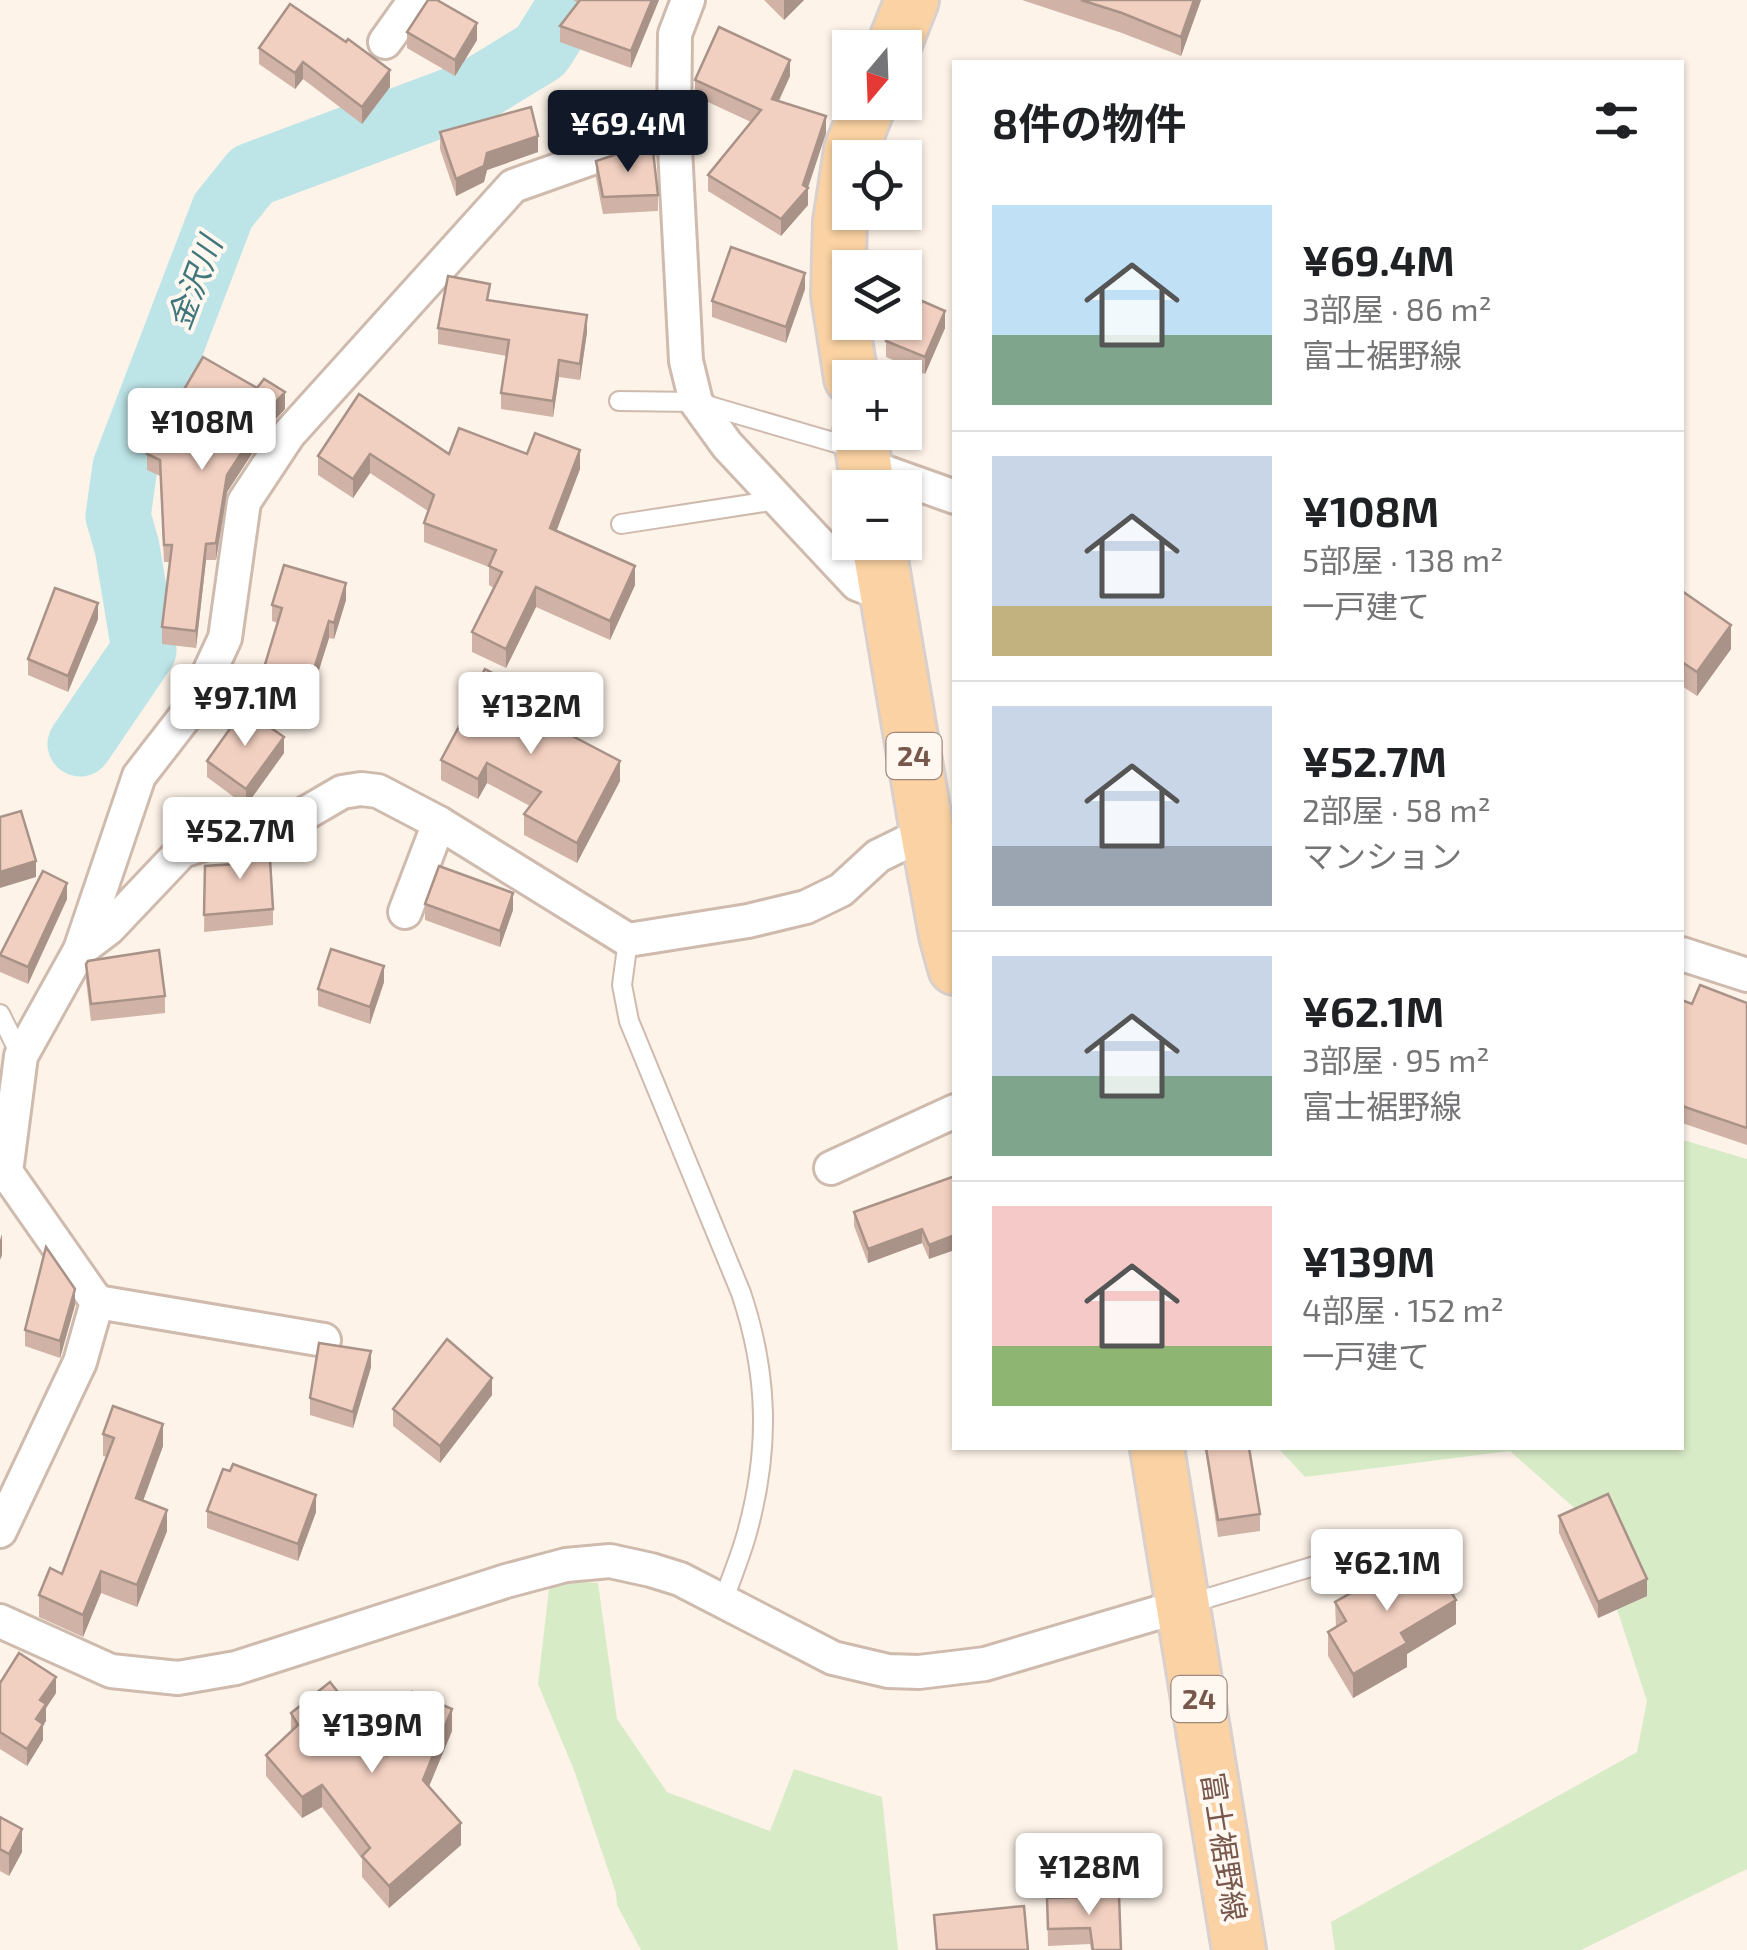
<!DOCTYPE html>
<html lang="ja">
<meta charset="utf-8">
<style>
:root{--surface:#fff;--page:#f2f2f2;--text:#202124;--muted:#757577;--line:#e0e0e0;--accent:#111827}
body{margin:0;font-family:"Exo 2","Noto Sans JP",sans-serif;background:var(--page);color:var(--text);height:100vh;display:flex;flex-direction:column;font-size:38px;white-space:nowrap}
*{box-sizing:border-box;margin:0}
p{font-size:32px;color:var(--muted)}
.icon{flex:none;width:55px;height:55px;fill:none;stroke:currentColor;stroke-width:2;stroke-linecap:round;stroke-linejoin:round}
.map{position:relative;flex:1;overflow:hidden}
.sheet{position:absolute;left:952px;top:60px;width:732px;height:1390px;display:flex;flex-direction:column;background:var(--surface);border-radius:0px;box-shadow:0 2px 8px #0004}
.sheet>*{flex:none}
.needle{width:65px;rotate:199deg}
.controls{position:absolute;left:832px;top:30px;display:grid;gap:20px}
.controls a{display:grid;place-items:center;width:90px;height:90px;border-radius:0px;background:var(--surface);box-shadow:0 2px 8px #0004;font-size:50px}
.price{position:absolute;translate:-50% -85px;padding:0 22px;border-radius:10px;background:#fff;color:#222;font-size:32px;line-height:65px;filter:drop-shadow(0 2px 5px #0008)}
.price::after{content:'';position:absolute;left:50%;top:60px;width:30px;height:22px;margin-left:-15px;background:inherit;clip-path:polygon(0 0,100% 0,50% 100%)}
.price.active{background:var(--accent);color:#fff}
ul{padding:0;list-style:none}
li{display:flex;align-items:center;gap:30px;height:250px;padding:0 40px}
li+li{border-top:2px solid var(--line)}
li span{display:grid;place-items:center;flex:none;width:280px;height:200px;border-radius:0px;color:#555}
li>.icon{margin-inline-start:auto}
span .icon{width:120px;height:120px;fill:#fffc;stroke-width:1}
li b{font-size:42px}
h2{display:flex;justify-content:space-between;align-items:center;height:120px;padding:0 40px;font-size:42px}
.map>svg:first-child{display:block}
.green{fill:#d8ebc7}
.lines{fill:none;stroke-linecap:round;stroke-linejoin:round}
.river{stroke:#bde4e7;stroke-width:65}
.service-casing{stroke:#cfbaae;stroke-width:22}
.minor-casing{stroke:#cfbaae;stroke-width:38}
.primary-casing{stroke:#d9d0cd;stroke-width:58}
.service{stroke:#fff;stroke-width:18}
.minor{stroke:#fff;stroke-width:32}
.primary{stroke:#fad2a3;stroke-width:52}
.wall{fill:#d0b3a6}
.shaded-wall{fill:#a99287}
.building{fill:#f2d0c1;stroke:#a99287;stroke-width:2.5}
.labels{text-anchor:middle;stroke-width:8;stroke-linejoin:round;paint-order:stroke}
.shield{fill:#fff8f0;stroke:#a0887d;stroke-width:2.5}
.shield-label{font-size:28px;font-weight:bold;fill:#78584c}
.street-label{font-size:30px;fill:#78584c;stroke:#fff8f0}
.water-label{font-size:32px;font-style:italic;fill:#40777c;stroke:#fff8f0}
</style>
<div class="map">
<svg width="1747" height="1950" viewBox="0 0 1747 1950">
<rect width="100%" height="100%" fill="#fdf3e9"/>
<g class="green">
<polygon points="1683,1140 1747,1159 1747,1869 1581,1950 1335,1950 1331,1922 1637,1752 1647,1701 1588,1520 1510,1451 1305,1477 1278,1448 1682,1448"/>
<polygon points="550,1580 598,1583 617,1719 667,1792 770,1831 794,1769 882,1797 898,1950 641,1950 617,1905 616,1893 574,1770 538,1684"/>
</g>
<g class="lines">
<polyline class="river" points="80,744 144,650 127,547 118,516 125,467 223,211 252,175 474,92 541,51 568,8 570,0"/>
<defs>
<g id="service">
<polyline points="619,401 696,402 857,449"/>
<polyline points="621,524 777,500"/>
<path d="M628,940L622,985L629,1021L741,1293C768,1373 770,1447 748,1529C742,1553 731,1578 723,1602"/>
<polyline points="0,1014 21,1056"/>
<polyline points="1188,1604 1341,1558"/>
</g>
<g id="minor">
<polyline points="688,0 675,34 674,129 686,361 696,402 727,445 857,584 886,595"/>
<polyline points="385,42 415,0"/>
<polyline points="865,465 955,497"/>
<polyline points="405,912 439,823"/>
<polyline points="80,950 109,928 182,851 207,843 270,834 342,792 361,789 378,791 439,823 628,940 748,921 806,907 841,890 878,856 927,832"/>
<polyline points="1682,954 1747,975"/>
<polyline points="831,1168 955,1111"/>
<polyline points="97,1302 324,1340"/>
<polyline points="0,1531 80,1362 97,1302 6,1172 21,1056 80,950 139,776 194,705 225,638 244,502 289,434 513,186 674,129"/>
<polyline points="0,1621 111,1671 178,1678 236,1668 506,1581 566,1565 610,1561 651,1570 680,1579 833,1658 888,1671 919,1672 985,1664 1184,1605"/>
</g>
<g id="primary">
<polyline points="893,48 912,0"/>
<polyline points="851,378 838,295 840,222 851,150 870,102"/>
<polyline points="860,432 868,488"/>
<polyline points="878,542 927,832 946,935 955,968"/>
<polyline points="1157,1448 1239,1950"/>
</g>
</defs>
<use href="#service" class="service-casing"/>
<use href="#minor" class="minor-casing"/>
<use href="#primary" class="primary-casing"/>
<use href="#service" class="service"/>
<use href="#minor" class="minor"/>
<use href="#primary" class="primary"/>
</g>
<g class="wall">
<polygon points="573,0 659,0 631,68 560,42 560,26 578,3"/>
<polygon points="764,0 804,0 784,20"/>
<polygon points="1022,0 1201,0 1181,56 1122,33"/>
<polygon points="407,32 477,40 455,76 407,48"/>
<polygon points="259,48 390,87 362,124 303,79 295,89 259,64"/>
<polygon points="790,76 779,101 826,133 808,188 808,205 781,236 708,191 708,175 751,122 695,96 695,80"/>
<polygon points="440,132 538,152 487,170 484,182 456,196 440,149"/>
<polygon points="596,161 658,195 658,211 603,214 596,178"/>
<polygon points="805,289 786,343 712,317 712,301"/>
<polygon points="490,300 587,332 580,380 559,377 553,417 501,409 501,393 507,356 438,344 438,328"/>
<polygon points="945,328 925,374 886,357 886,341"/>
<polygon points="285,409 272,423 227,492 216,560 206,560 196,648 162,644 162,627 170,562 164,562 160,476 147,470 147,454 165,422"/>
<polygon points="449,454 527,454 580,469 556,531 635,585 610,640 536,607 506,668 472,652 472,632 494,588 489,585 489,567 424,542 424,523 428,511 370,473 353,498 318,475 318,456"/>
<polygon points="1682,591 1731,649 1697,696 1682,686"/>
<polygon points="346,600 334,639 329,638 306,711 260,697 260,681 278,623 272,621 272,605"/>
<polygon points="98,619 68,692 28,675 28,659"/>
<polygon points="511,693 524,711 620,781 577,863 524,835 524,814 530,806 487,783 478,799 441,780 441,760 461,723 461,715"/>
<polygon points="284,753 246,806 207,777 207,761"/>
<polygon points="205,866 273,909 273,925 204,932"/>
<polygon points="67,899 28,984 0,972 0,955"/>
<polygon points="425,904 513,910 500,947 425,920"/>
<polygon points="86,964 165,996 165,1013 91,1021 86,980"/>
<polygon points="384,982 370,1024 318,1006 318,989"/>
<polygon points="1682,1000 1692,1004 1747,1003 1747,1145 1682,1123"/>
<polygon points="955,1176 929,1259 922,1243 868,1263 854,1226 854,1212"/>
<polygon points="75,1305 60,1358 25,1346 25,1330"/>
<polygon points="371,1367 353,1428 310,1415 310,1398"/>
<polygon points="492,1395 440,1463 393,1426 393,1409"/>
<polygon points="103,1434 163,1446 143,1501 167,1531 137,1607 101,1593 83,1637 39,1617 39,1595 62,1574 107,1457 103,1456"/>
<polygon points="1205,1448 1249,1448 1260,1514 1260,1531 1218,1537"/>
<polygon points="207,1511 316,1512 298,1561 207,1528"/>
<polygon points="1559,1516 1647,1596 1598,1618 1559,1533"/>
<polygon points="1387,1587 1456,1624 1407,1654 1407,1667 1353,1698 1328,1656 1328,1632 1336,1627 1335,1602"/>
<polygon points="0,1683 56,1693 46,1708 46,1721 43,1725 43,1740 27,1766 0,1749"/>
<polygon points="291,1713 387,1755 452,1731 429,1786 461,1845 389,1908 362,1877 362,1859 322,1807 302,1818 266,1776 266,1755 291,1731"/>
<polygon points="0,1817 22,1852 9,1876 0,1871"/>
<polygon points="1047,1898 1121,1950 1091,1950 1090,1944 1048,1946"/>
</g>
<g class="shaded-wall">
<polygon points="652,0 659,0 631,68 631,51"/>
<polygon points="784,0 804,0 784,20"/>
<polygon points="1194,0 1201,0 1181,56 1181,37"/>
<polygon points="477,23 477,40 455,76 455,60"/>
<polygon points="790,60 790,76 772,115 772,99"/>
<polygon points="303,62 303,79 295,89 295,73"/>
<polygon points="390,70 390,87 362,124 362,107"/>
<polygon points="826,116 826,133 807,190 808,188 808,205 781,236 781,219 803,185"/>
<polygon points="538,136 538,152 487,170 484,182 456,196 456,179 487,153"/>
<polygon points="805,273 805,289 786,343 786,327"/>
<polygon points="945,311 945,328 925,374 925,357"/>
<polygon points="587,315 587,332 580,380 580,364"/>
<polygon points="559,360 559,377 553,417 553,401"/>
<polygon points="285,392 285,409 272,423 227,492 216,560 216,543 227,475 272,406"/>
<polygon points="580,450 580,469 550,548 550,528"/>
<polygon points="370,454 370,473 353,498 353,479"/>
<polygon points="206,544 206,560 196,648 196,631"/>
<polygon points="635,566 635,585 610,640 610,621"/>
<polygon points="346,583 346,600 334,639 334,623"/>
<polygon points="536,587 536,607 506,668 506,649"/>
<polygon points="98,603 98,619 68,692 68,676"/>
<polygon points="329,621 329,638 306,711 306,695"/>
<polygon points="1731,625 1731,649 1697,696 1697,672"/>
<polygon points="284,737 284,753 246,806 246,789"/>
<polygon points="620,761 620,781 577,863 577,843"/>
<polygon points="487,763 487,783 478,799 478,779"/>
<polygon points="36,861 36,877 0,888 0,872"/>
<polygon points="67,883 67,899 28,984 28,967"/>
<polygon points="513,893 513,910 500,947 500,931"/>
<polygon points="384,966 384,982 370,1024 370,1007"/>
<polygon points="922,1229 922,1243 868,1263 868,1249"/>
<polygon points="2,1234 2,1255 0,1260 0,1240"/>
<polygon points="955,1235 955,1250 929,1259 929,1245"/>
<polygon points="75,1289 75,1305 60,1358 60,1341"/>
<polygon points="371,1351 371,1367 353,1428 353,1412"/>
<polygon points="492,1378 492,1395 440,1463 440,1446"/>
<polygon points="163,1424 163,1446 136,1520 136,1498"/>
<polygon points="316,1495 316,1512 298,1561 298,1544"/>
<polygon points="167,1510 167,1531 137,1607 137,1585"/>
<polygon points="101,1571 101,1593 83,1637 83,1615"/>
<polygon points="1647,1579 1647,1596 1598,1618 1598,1602"/>
<polygon points="1456,1600 1456,1624 1407,1654 1407,1667 1353,1698 1353,1674 1401,1633"/>
<polygon points="56,1677 56,1693 46,1708 46,1721 43,1725 43,1740 27,1766 27,1749 40,1700"/>
<polygon points="452,1709 452,1731 423,1801 423,1780"/>
<polygon points="322,1785 322,1807 302,1818 302,1797"/>
<polygon points="461,1823 461,1845 389,1908 389,1886"/>
<polygon points="22,1829 22,1852 9,1876 9,1854"/>
</g>
<g class="building">
<polygon points="428,0 437,0 477,23 455,60 407,32"/>
<polygon points="580,0 652,0 631,51 560,26"/>
<polygon points="1081,0 1194,0 1181,37 1122,13"/>
<polygon points="290,4 346,42 348,39 390,70 362,107 303,62 295,73 259,48"/>
<polygon points="719,27 790,60 772,99 826,116 803,185 808,188 781,219 708,175 761,110 695,80"/>
<polygon points="531,107 538,136 487,153 484,166 456,179 440,132"/>
<polygon points="653,151 658,195 603,197 596,161 623,152"/>
<polygon points="731,247 805,273 786,327 712,301"/>
<polygon points="448,276 490,284 487,300 587,315 580,364 559,360 553,401 501,393 509,340 438,328"/>
<polygon points="906,294 945,311 925,357 886,341 894,322 905,322"/>
<polygon points="203,357 257,388 264,379 285,392 272,406 227,475 216,543 206,544 196,631 162,627 172,545 164,545 160,460 147,454 162,421 165,422"/>
<polygon points="359,394 449,454 459,428 527,454 535,433 580,450 550,528 635,566 610,621 536,587 506,649 472,632 502,572 489,566 496,550 424,523 434,495 370,454 353,479 318,456"/>
<polygon points="284,565 346,583 334,623 329,621 306,695 260,681 282,608 272,605"/>
<polygon points="55,588 98,603 68,676 28,659"/>
<polygon points="1682,591 1731,625 1697,672 1682,662"/>
<polygon points="485,669 511,683 507,691 524,700 517,707 620,761 577,843 524,814 541,792 487,763 478,779 441,760 464,717 461,715"/>
<polygon points="244,709 284,737 246,789 207,761"/>
<polygon points="21,811 36,861 0,872 0,817"/>
<polygon points="235,843 269,843 273,909 204,915 205,866 235,864"/>
<polygon points="439,866 513,893 500,931 425,904"/>
<polygon points="43,871 67,883 28,967 0,955"/>
<polygon points="331,949 384,966 370,1007 318,989"/>
<polygon points="159,950 165,996 91,1004 86,964 88,961"/>
<polygon points="1700,985 1747,1003 1747,1128 1682,1106 1682,1000 1692,1004"/>
<polygon points="955,1176 955,1235 929,1245 922,1229 868,1249 854,1212"/>
<polygon points="46,1247 75,1289 60,1341 25,1330"/>
<polygon points="447,1339 492,1378 440,1446 393,1409"/>
<polygon points="319,1343 371,1351 353,1412 310,1398"/>
<polygon points="113,1406 163,1424 136,1498 167,1510 137,1585 101,1571 83,1615 39,1595 50,1568 62,1574 114,1438 103,1434"/>
<polygon points="1206,1448 1249,1448 1260,1514 1218,1520"/>
<polygon points="233,1464 316,1495 298,1544 207,1511 223,1469 230,1471"/>
<polygon points="1608,1494 1647,1579 1598,1602 1559,1516"/>
<polygon points="1432,1560 1456,1600 1401,1633 1407,1643 1353,1674 1328,1632 1346,1621 1335,1602 1381,1576 1387,1587"/>
<polygon points="19,1653 56,1677 40,1700 46,1704 36,1719 43,1724 27,1749 0,1732 0,1683"/>
<polygon points="330,1682 387,1755 412,1692 452,1709 423,1780 461,1823 389,1886 362,1856 370,1848 322,1785 302,1797 266,1755 298,1725 291,1713"/>
<polygon points="0,1817 22,1829 9,1854 0,1849"/>
<polygon points="1119,1896 1121,1950 1093,1950 1090,1928 1048,1929 1047,1898"/>
<polygon points="1024,1906 1028,1950 937,1950 934,1915"/>
</g>
<g class="labels">
<g class="shield">
<rect x="886.5" y="733" width="55" height="46" rx="8"/>
<rect x="1171.5" y="1676" width="55" height="46" rx="8"/>
</g>
<g class="shield-label">
<text x="914" y="766">24</text>
<text x="1199" y="1709">24</text>
</g>
<g class="street-label">
<text transform="translate(1223 1847) rotate(81)" y="10">富士裾野線</text>
</g>
<g class="water-label">
<text transform="translate(195 283) rotate(-69)" y="11">金沢川</text>
</g>
</g>
</svg>
<div class="controls">
<a><svg class="needle" viewBox="-14 -14 28 28"><path d="M0-13l5 13h-10z" fill="#e53935"/><path d="M0 13l5-13h-10z" fill="#757577"/></svg></a>
<a><svg class="icon" aria-label="locate" viewBox="0 0 24 24"><circle cx="12" cy="12" r="6"/><path d="M12 2v4M12 18v4M2 12h4M18 12h4"/></svg></a>
<a><svg class="icon" aria-label="layers" viewBox="0 0 24 24"><path d="M12 4l9 5-9 5-9-5zM3 14l9 5 9-5"/></svg></a>
<a>+</a>
<a>−</a>
</div>
<b class="price active" style="left:628px;top:175px">¥69.4M</b>
<b class="price" style="left:202px;top:473px">¥108M</b>
<b class="price" style="left:245px;top:749px">¥97.1M</b>
<b class="price" style="left:531px;top:757px">¥132M</b>
<b class="price" style="left:240px;top:882px">¥52.7M</b>
<b class="price" style="left:1387px;top:1614px">¥62.1M</b>
<b class="price" style="left:372px;top:1776px">¥139M</b>
<b class="price" style="left:1089px;top:1918px">¥128M</b>
<section class="sheet">
<h2>8件の物件<svg class="icon" aria-label="filters" viewBox="0 0 24 24"><path d="M4 7h16M4 17h16"/><circle cx="9" cy="7" r="2"/><circle cx="15" cy="17" r="2"/></svg></h2>
<ul>
<li><span style="background:linear-gradient(#bfe0f5 65%,#7fa58c 0)"><svg class="icon" aria-label="home" viewBox="0 0 24 24"><path d="M3 11l9-7 9 7M6 9v11h12V9"/></svg></span><div><b>¥69.4M</b><p>3部屋 · 86 m²</p><p>富士裾野線</p></div></li>
<li><span style="background:linear-gradient(#c9d6e8 75%,#c2b280 0)"><svg class="icon" aria-label="home" viewBox="0 0 24 24"><path d="M3 11l9-7 9 7M6 9v11h12V9"/></svg></span><div><b>¥108M</b><p>5部屋 · 138 m²</p><p>一戸建て</p></div></li>
<li><span style="background:linear-gradient(#c9d6e8 70%,#9aa5b1 0)"><svg class="icon" aria-label="home" viewBox="0 0 24 24"><path d="M3 11l9-7 9 7M6 9v11h12V9"/></svg></span><div><b>¥52.7M</b><p>2部屋 · 58 m²</p><p>マンション</p></div></li>
<li><span style="background:linear-gradient(#c9d6e8 60%,#7fa58c 0)"><svg class="icon" aria-label="home" viewBox="0 0 24 24"><path d="M3 11l9-7 9 7M6 9v11h12V9"/></svg></span><div><b>¥62.1M</b><p>3部屋 · 95 m²</p><p>富士裾野線</p></div></li>
<li><span style="background:linear-gradient(#f6c9c9 70%,#8fb573 0)"><svg class="icon" aria-label="home" viewBox="0 0 24 24"><path d="M3 11l9-7 9 7M6 9v11h12V9"/></svg></span><div><b>¥139M</b><p>4部屋 · 152 m²</p><p>一戸建て</p></div></li>
</ul>
</section>
</div>
